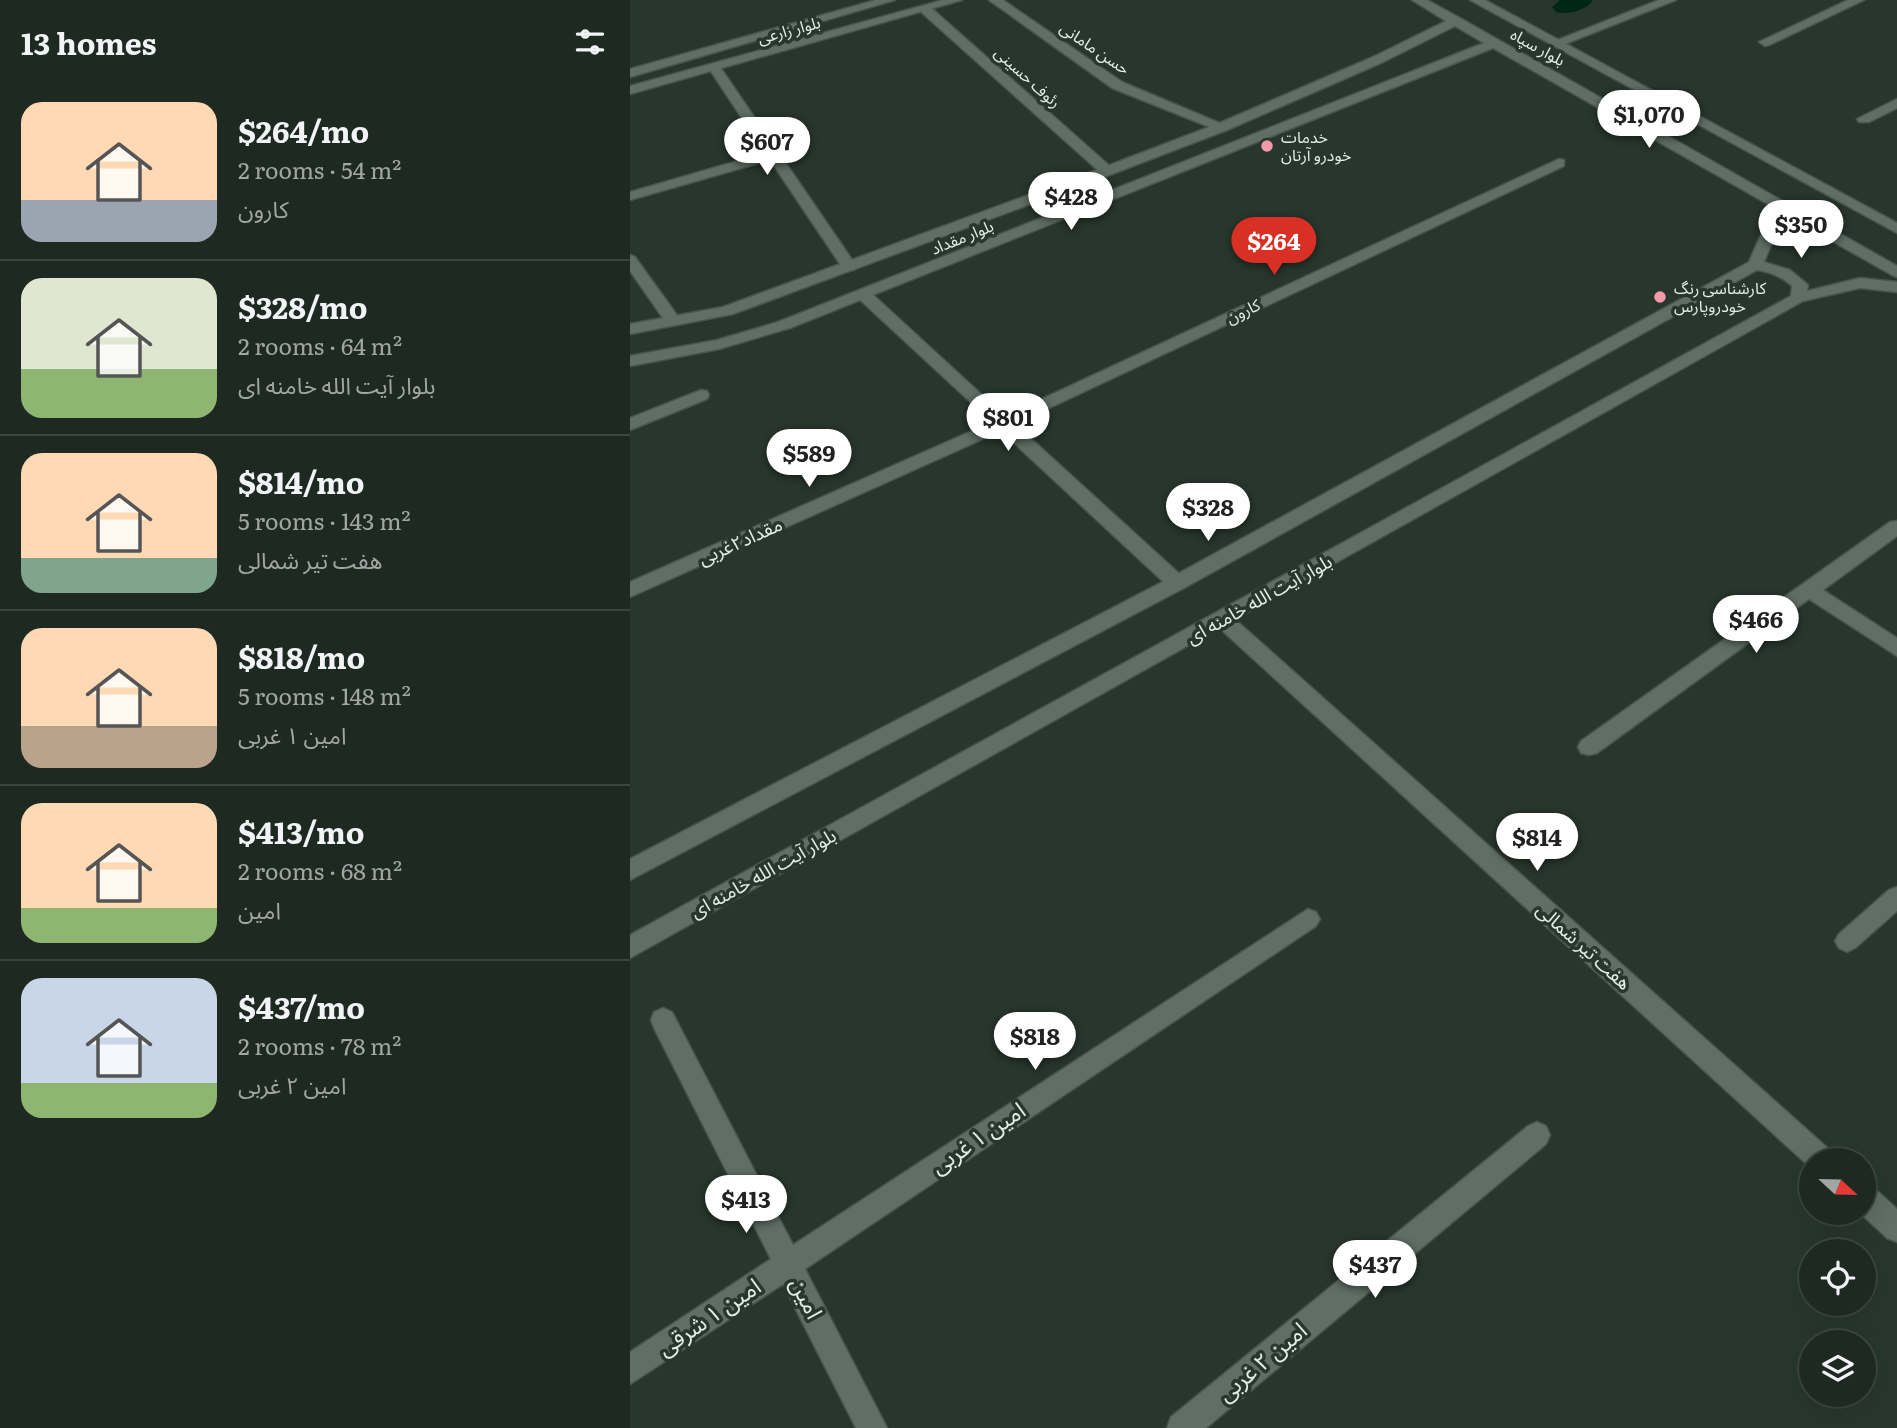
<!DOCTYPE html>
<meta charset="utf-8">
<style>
:root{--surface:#1e2922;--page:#26312a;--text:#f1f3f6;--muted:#a1a6a5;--line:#3c4540;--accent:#d93025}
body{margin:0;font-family:Literata,"Noto Sans Arabic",serif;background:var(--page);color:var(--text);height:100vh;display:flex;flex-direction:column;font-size:26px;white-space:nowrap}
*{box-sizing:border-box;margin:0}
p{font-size:23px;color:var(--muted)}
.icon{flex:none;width:38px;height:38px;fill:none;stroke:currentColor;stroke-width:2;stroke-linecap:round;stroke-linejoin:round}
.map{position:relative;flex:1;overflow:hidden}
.side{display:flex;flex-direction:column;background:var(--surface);width:630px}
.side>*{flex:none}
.needle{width:46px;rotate:112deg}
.fabs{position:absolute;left:1169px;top:1148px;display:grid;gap:14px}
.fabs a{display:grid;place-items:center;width:77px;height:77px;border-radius:50%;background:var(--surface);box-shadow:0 7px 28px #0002,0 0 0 2px var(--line);font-size:35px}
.price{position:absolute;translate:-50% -60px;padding:0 16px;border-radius:24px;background:#fff;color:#222;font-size:23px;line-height:46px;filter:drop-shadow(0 2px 4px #0008)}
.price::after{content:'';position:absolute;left:50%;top:42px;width:21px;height:16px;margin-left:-10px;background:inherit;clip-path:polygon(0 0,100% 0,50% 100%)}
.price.selected{background:var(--accent);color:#fff}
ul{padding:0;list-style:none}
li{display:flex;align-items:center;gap:21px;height:175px;padding:0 21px}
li+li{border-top:2px solid var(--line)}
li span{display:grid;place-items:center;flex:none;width:196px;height:140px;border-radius:21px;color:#555}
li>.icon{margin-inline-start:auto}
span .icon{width:84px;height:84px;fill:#fffc;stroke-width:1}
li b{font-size:30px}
h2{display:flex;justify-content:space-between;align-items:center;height:84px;padding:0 21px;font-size:30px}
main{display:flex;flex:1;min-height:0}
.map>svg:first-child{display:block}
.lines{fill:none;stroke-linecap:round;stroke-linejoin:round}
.canal{fill:#002715;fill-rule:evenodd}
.street-casing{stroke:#47544c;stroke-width:3}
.secondary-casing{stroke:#47544c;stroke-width:3}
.street{fill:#5f6f65;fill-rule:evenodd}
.secondary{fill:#5f6f65;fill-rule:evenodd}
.poi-dot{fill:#f39aa9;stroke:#28372e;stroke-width:2.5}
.labels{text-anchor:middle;stroke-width:7;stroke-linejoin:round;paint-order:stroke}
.far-street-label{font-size:16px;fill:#e3ece6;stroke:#28372e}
.far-poi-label{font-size:16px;fill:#e3ece6;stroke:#28372e;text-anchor:start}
.street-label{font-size:19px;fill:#e3ece6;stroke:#28372e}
.near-street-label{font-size:23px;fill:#e3ece6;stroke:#28372e}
</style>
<main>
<section class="side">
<h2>13 homes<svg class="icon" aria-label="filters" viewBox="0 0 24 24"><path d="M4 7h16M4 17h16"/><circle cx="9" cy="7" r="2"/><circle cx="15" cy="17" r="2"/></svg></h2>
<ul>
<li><span style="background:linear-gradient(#ffd9b3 70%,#9aa5b1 0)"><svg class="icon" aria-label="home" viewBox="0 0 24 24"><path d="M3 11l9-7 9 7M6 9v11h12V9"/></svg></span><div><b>$264/mo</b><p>2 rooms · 54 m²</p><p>کارون</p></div></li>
<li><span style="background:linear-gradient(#dfe7d0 65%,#8fb573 0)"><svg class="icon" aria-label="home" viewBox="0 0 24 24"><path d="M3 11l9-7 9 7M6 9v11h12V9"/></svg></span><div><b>$328/mo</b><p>2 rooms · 64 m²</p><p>بلوار آیت الله خامنه ای</p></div></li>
<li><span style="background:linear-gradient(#ffd9b3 75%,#7fa58c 0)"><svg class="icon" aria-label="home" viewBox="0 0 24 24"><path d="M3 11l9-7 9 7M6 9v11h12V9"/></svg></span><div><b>$814/mo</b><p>5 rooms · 143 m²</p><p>هفت تیر شمالی</p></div></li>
<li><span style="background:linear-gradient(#ffd9b3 70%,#b9a48a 0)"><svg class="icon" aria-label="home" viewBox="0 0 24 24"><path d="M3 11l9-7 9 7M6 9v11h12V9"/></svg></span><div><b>$818/mo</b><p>5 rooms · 148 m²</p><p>امین ۱ غربی</p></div></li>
<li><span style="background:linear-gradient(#ffd9b3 75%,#8fb573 0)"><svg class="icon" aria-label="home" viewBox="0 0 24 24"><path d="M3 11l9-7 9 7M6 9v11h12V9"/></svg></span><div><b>$413/mo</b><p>2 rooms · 68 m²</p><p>امین</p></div></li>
<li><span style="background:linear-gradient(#c9d6e8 75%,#8fb573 0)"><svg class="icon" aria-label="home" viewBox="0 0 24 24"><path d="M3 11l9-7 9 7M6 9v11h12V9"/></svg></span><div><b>$437/mo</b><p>2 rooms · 78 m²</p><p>امین ۲ غربی</p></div></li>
</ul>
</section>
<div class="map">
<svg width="1267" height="1428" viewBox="0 0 1267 1428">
<rect width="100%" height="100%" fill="#28372e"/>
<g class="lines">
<path class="canal" d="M930,0H963C955,11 938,15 926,12L922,7Z"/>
<defs>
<g id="street">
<polygon points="359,0 373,0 492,82 599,127 592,131 587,130 482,88"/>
<polygon points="1029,0 1046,0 930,46 926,47 920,43"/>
<polygon points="1218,0 1234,0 1139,45 1135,46 1129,42"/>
<polygon points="291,6 299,6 482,168 482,174 472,174 291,12"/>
<polygon points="84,63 88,64 227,267 224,270 214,270 140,160 0,200 0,192 135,153 78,67"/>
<polygon points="1267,99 1267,108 1239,122 1229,122 1227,119"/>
<polygon points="929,159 934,160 934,166 385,424 554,578 557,583 554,588 540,588 371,431 0,597 0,582 362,422 228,298 226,295 228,292 240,292 375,416"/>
<polygon points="0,255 5,257 49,318 51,321 49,324 37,324 0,271"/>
<polygon points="71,390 77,391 79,395 77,399 0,430 0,418"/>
<polygon points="1267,521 1267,536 1193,590 1267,638 1267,656 1179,599 967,753 959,755 951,753 948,747 951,741 1260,522"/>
<polygon points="592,612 599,614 1201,1151 1205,1160 1181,1160 1181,1168 585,624 582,619 585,614"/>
<polygon points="1267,887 1267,911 1225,948 1217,952 1209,948 1205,941 1209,934 1259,890"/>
<polygon points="678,909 686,912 690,919 686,926 175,1269 257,1428 226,1428 153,1284 0,1384 0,1352 141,1259 24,1028 21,1020 24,1012 33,1008 42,1012 163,1245"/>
<polygon points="907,1122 916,1126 920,1135 916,1144 576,1428 537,1428 541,1417 898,1126"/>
<polygon points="1234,1184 1244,1188 1267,1209 1267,1242 1257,1238 1230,1213 1234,1213"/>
</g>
<g id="secondary">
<polygon points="246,0 265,0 0,77 0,69"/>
<polygon points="313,0 332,0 0,94 0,86"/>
<path d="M782,0H797L830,18L1267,266V277L1262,275L1154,214L1134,262L1160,270L1178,285L1177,291L1230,278L1267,282V292L1230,288L1173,301L0,958V935L1161,296L1162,286C1152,277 1141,272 1127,270L554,588L0,880V859L540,578L1119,262L1143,207L863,48L160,328L89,349L0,366V356L87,340L148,322L854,43L825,26L751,63L597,130L482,174L103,314L0,334V324L93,307L472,168L587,124L743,57L816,21Z"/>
<polygon points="840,0 855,0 1267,223 1267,233"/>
</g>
</defs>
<use href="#street" class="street-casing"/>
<use href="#secondary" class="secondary-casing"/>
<use href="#street" class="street"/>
<use href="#secondary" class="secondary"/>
</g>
<g class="poi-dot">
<circle cx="637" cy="146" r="7"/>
<circle cx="1030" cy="297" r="7"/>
</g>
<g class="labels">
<g class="far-street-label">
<text transform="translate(159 30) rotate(-15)" y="6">بلوار زارعی</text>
<text transform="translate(908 47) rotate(29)" y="6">بلوار سپاه</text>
<text transform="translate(465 48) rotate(34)" y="6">حسن مامانی</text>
<text transform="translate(398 77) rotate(42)" y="6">رئوف حسینی</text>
<text transform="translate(332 237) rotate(-22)" y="6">بلوار مقداد</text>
<text transform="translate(613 311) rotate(-25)" y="6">کارون</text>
</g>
<g class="far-poi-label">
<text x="651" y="143">خدمات<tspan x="651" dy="18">خودرو آرتان</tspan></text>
<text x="1044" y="294">کارشناسی رنگ<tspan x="1044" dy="18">خودروپارس</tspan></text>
</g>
<g class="street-label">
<text transform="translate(110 541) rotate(-24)" y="7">مقداد۲غربی</text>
<text transform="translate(629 599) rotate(-29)" y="7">بلوار آیت الله خامنه ای</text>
<text transform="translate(133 873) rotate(-29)" y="7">بلوار آیت الله خامنه ای</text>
<text transform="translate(954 946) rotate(42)" y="7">هفت تیر شمالی</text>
</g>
<g class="near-street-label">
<text transform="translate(348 1138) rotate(-34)" y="8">امین ۱ غربی</text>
<text transform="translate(176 1298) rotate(63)" y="8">امین</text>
<text transform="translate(79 1317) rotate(-34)" y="8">امین ۱ شرقی</text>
<text transform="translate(632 1362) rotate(-40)" y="8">امین ۲ غربی</text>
</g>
</g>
</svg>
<div class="fabs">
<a><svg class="needle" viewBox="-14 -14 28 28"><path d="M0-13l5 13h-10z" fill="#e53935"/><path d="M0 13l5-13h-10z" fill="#a1a6a5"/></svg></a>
<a><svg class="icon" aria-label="locate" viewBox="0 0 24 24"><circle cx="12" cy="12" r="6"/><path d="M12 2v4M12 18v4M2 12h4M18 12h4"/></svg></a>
<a><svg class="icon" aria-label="layers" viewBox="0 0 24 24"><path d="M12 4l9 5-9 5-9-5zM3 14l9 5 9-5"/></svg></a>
</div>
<b class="price" style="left:1019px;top:150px">$1,070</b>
<b class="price" style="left:137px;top:177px">$607</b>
<b class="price" style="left:441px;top:232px">$428</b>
<b class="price" style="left:1171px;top:260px">$350</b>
<b class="price selected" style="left:644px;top:277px">$264</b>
<b class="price" style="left:378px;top:453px">$801</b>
<b class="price" style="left:179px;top:489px">$589</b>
<b class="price" style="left:578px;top:543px">$328</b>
<b class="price" style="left:1126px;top:655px">$466</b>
<b class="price" style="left:907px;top:873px">$814</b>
<b class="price" style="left:405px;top:1072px">$818</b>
<b class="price" style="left:116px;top:1235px">$413</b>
<b class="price" style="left:745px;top:1300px">$437</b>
</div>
</main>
